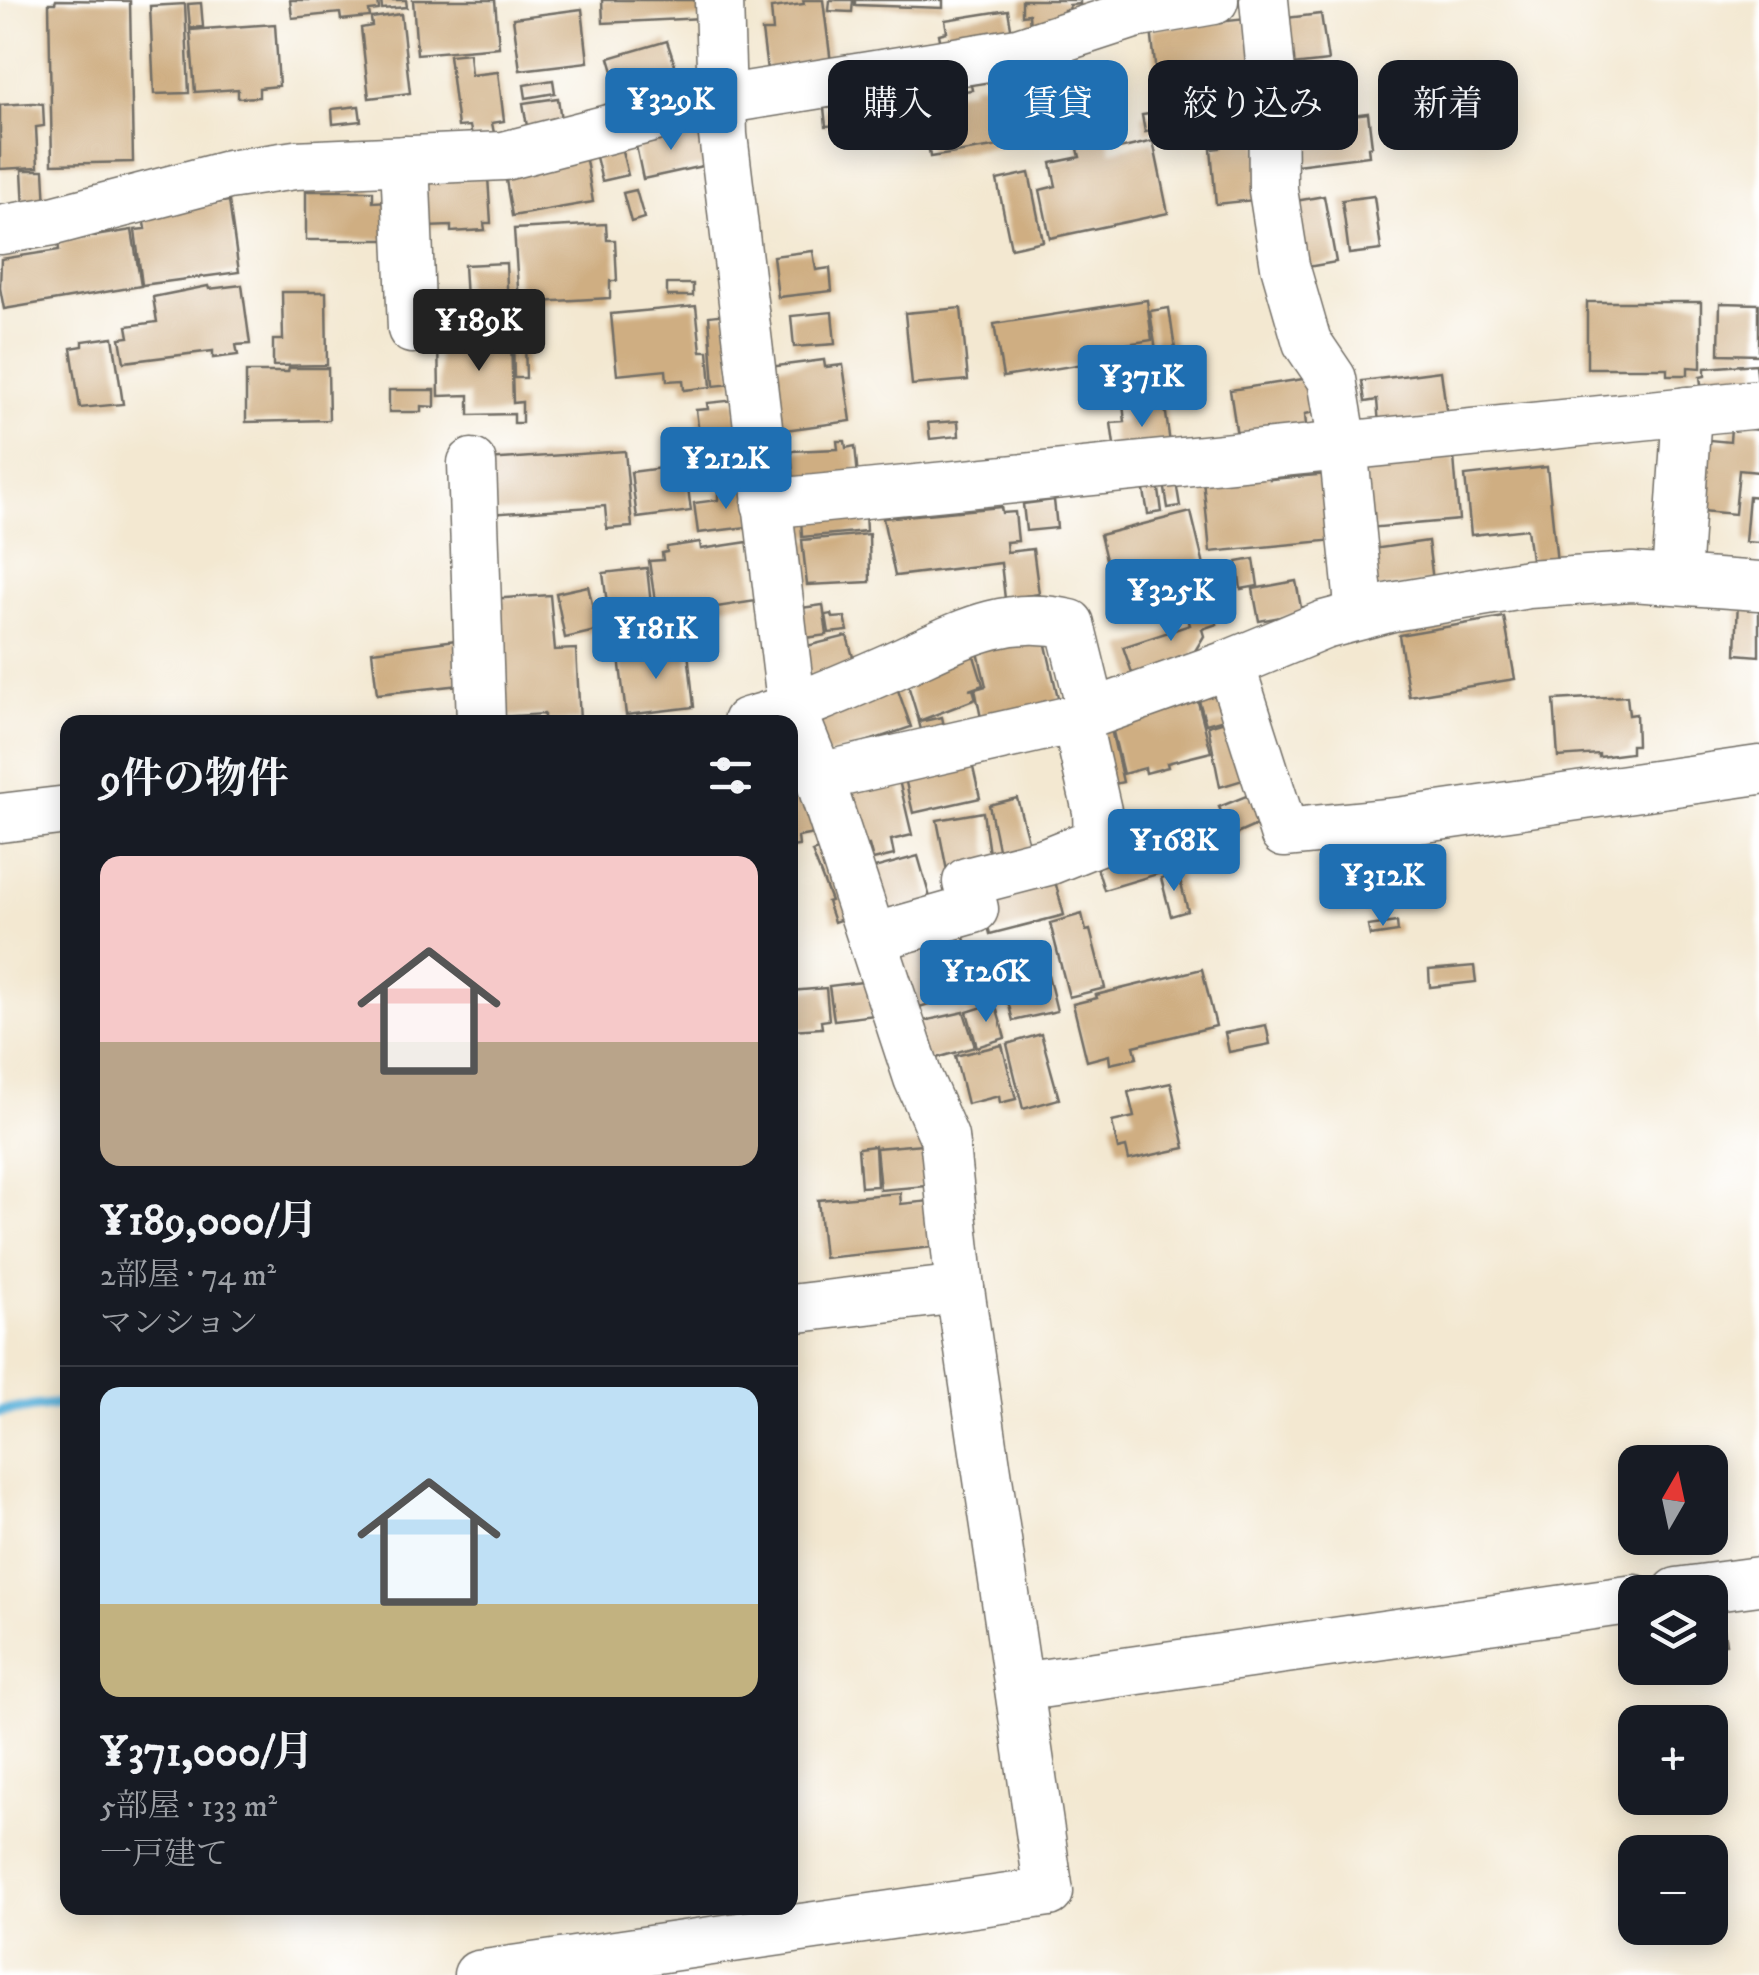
<!DOCTYPE html>
<html lang="ja">
<meta charset="utf-8">
<style>
:root{--surface:#171b24;--page:#242831;--text:#f1f3f6;--muted:#9ea1a6;--line:#363941;--accent:#1f6fb2}
body{margin:0;font-family:"IM FELL DW Pica","Noto Serif JP",serif;background:var(--page);color:var(--text);height:100vh;display:flex;flex-direction:column;font-size:38px;white-space:nowrap}
*{box-sizing:border-box;margin:0}
p{font-size:32px;color:var(--muted)}
.icon{flex:none;width:55px;height:55px;fill:none;stroke:currentColor;stroke-width:2;stroke-linecap:round;stroke-linejoin:round}
.map{position:relative;flex:1;overflow:hidden}
.side{position:absolute;left:60px;top:715px;width:738px;height:1200px;display:flex;flex-direction:column;background:var(--surface);border-radius:20px;box-shadow:0 5px 25px #0003}
.side>*{flex:none}
.guide{position:absolute;left:828px;top:60px;width:780px;height:90px;display:flex;gap:20px}
.needle{width:65px;rotate:9deg}
.buttons{position:absolute;left:1618px;top:1445px;display:grid;gap:20px}
.buttons a{display:grid;place-items:center;width:110px;height:110px;border-radius:20px;background:var(--surface);box-shadow:0 5px 25px #0003;font-size:50px}
.price{position:absolute;translate:-50% -85px;padding:0 22px;border-radius:10px;background:var(--accent);color:#fff;font-size:32px;line-height:65px;filter:drop-shadow(0 2px 5px #0008)}
.price::after{content:'';position:absolute;left:50%;top:60px;width:30px;height:22px;margin-left:-15px;background:inherit;clip-path:polygon(0 0,100% 0,50% 100%)}
.price.active{background:#222;color:#fff}
ul{padding:0;list-style:none}
li{display:grid;align-content:center;gap:20px;height:530px;padding:0 40px}
li+li{border-top:2px solid var(--line)}
li span{display:grid;place-items:center;height:310px;border-radius:20px;color:#555}
li>.icon{margin-inline-start:auto}
span .icon{width:180px;height:180px;fill:#fffc;stroke-width:1}
li b{font-size:42px}
h2{display:flex;justify-content:space-between;align-items:center;height:120px;padding:0 40px;font-size:42px}
.tag{padding:0 35px;border-radius:20px;background:var(--surface);box-shadow:0 5px 25px #0003;font-size:35px;line-height:90px}
.tag.active{background:var(--accent);color:#fff}
.map>svg:first-child{display:block}
.lines{fill:none;stroke-linecap:round;stroke-linejoin:round}
.stream{stroke:#5eb4db;stroke-width:11}
.building{fill:#cfae82}
.minor-casing{stroke:#716d65;stroke-width:51}
.minor{stroke:#fff;stroke-width:48}
</style>
<div class="map">
<svg width="1759" height="1975" viewBox="0 0 1759 1975">
<rect width="100%" height="100%" fill="#fff"/>
<filter id="ink" filterUnits="userSpaceOnUse"><feTurbulence type="fractalNoise" baseFrequency=".01" numOctaves="2"/><feDisplacementMap in="SourceGraphic" scale="20" xChannelSelector="R" yChannelSelector="G"/><feConvolveMatrix kernelMatrix="1 2 1 2 8 2 1 2 1" color-interpolation-filters="sRGB"/></filter>
<filter id="wash" filterUnits="userSpaceOnUse"><feTurbulence type="fractalNoise" baseFrequency=".0048" numOctaves="4" result="noise"/><feDisplacementMap in="SourceGraphic" scale="40" xChannelSelector="R" yChannelSelector="G"/><feGaussianBlur stdDeviation="2.25" result="paint"/><feColorMatrix in="noise" values="0 0 0 0 0 0 0 0 0 0 0 0 0 0 0 0 0 1.4 0 .05"/><feComposite in="paint" operator="in"/></filter>
<g filter="url(#wash)">
<rect width="100%" height="100%" fill="#f3e8d1"/>
<g class="lines">
<polyline class="stream" points="0,1411 68,1403"/>
</g>
<g id="blocks">
<g class="building">
<polygon points="56,0 130,1 133,162 52,164 49,3 55,3"/>
<polygon points="290,0 378,0 379,10 369,11 370,17 341,20 340,13 292,18"/>
<polygon points="381,0 406,0 407,7 382,9"/>
<polygon points="413,0 495,0 499,47 417,54"/>
<polygon points="602,0 701,0 702,18 603,23"/>
<polygon points="803,0 823,0 831,63 767,70 762,31 773,31 771,8 804,4"/>
<polygon points="830,0 853,0 852,12 829,11"/>
<polygon points="855,0 943,0 943,8 855,5"/>
<polygon points="1022,0 1080,0 1080,4 1069,5 1070,10 1064,10 1064,21 1030,28 1029,14 1022,15"/>
<polygon points="201,3 203,27 190,28 188,4"/>
<polygon points="185,4 189,93 154,94 150,6"/>
<polygon points="582,9 588,62 520,70 513,18"/>
<polygon points="1008,10 1014,45 943,56 939,34 947,32 945,20"/>
<polygon points="401,14 410,93 369,98 361,28 372,26 371,18"/>
<polygon points="1321,14 1328,61 1283,66 1277,19"/>
<polygon points="1246,19 1260,81 1209,86 1210,96 1189,98 1188,89 1158,92 1151,29"/>
<polygon points="275,24 279,86 259,88 259,97 238,98 238,89 195,92 190,30"/>
<polygon points="667,41 685,96 626,115 609,58"/>
<polygon points="469,53 471,75 498,72 504,121 492,123 494,133 472,136 470,126 458,127 449,55"/>
<polygon points="553,80 555,93 526,98 524,85"/>
<polygon points="1003,80 1003,85 1010,85 1019,143 930,157 921,97 972,90 971,85"/>
<polygon points="558,98 562,128 528,132 523,103"/>
<polygon points="33,103 43,104 44,126 36,127 38,167 0,169 0,105"/>
<polygon points="359,106 361,121 333,124 332,109"/>
<polygon points="1318,106 1320,119 1368,113 1372,146 1368,147 1369,156 1288,166 1290,110"/>
<polygon points="839,107 840,125 826,126 824,108"/>
<polygon points="1157,113 1161,130 1145,132 1142,115"/>
<polygon points="1257,126 1265,199 1216,204 1211,149 1220,148 1218,129"/>
<polygon points="699,127 707,165 643,179 635,141"/>
<polygon points="1108,135 1111,151 1153,141 1168,213 1050,238 1040,190 1056,186 1051,163 1080,157 1076,141"/>
<polygon points="621,147 628,175 602,181 595,153"/>
<polygon points="585,154 593,202 512,216 504,168"/>
<polygon points="22,170 44,170 46,208 24,209"/>
<polygon points="1029,173 1043,241 1011,248 997,180"/>
<polygon points="488,177 491,223 484,223 485,230 451,232 451,226 425,227 422,181"/>
<polygon points="636,190 644,218 631,222 623,193"/>
<polygon points="306,191 373,191 373,202 390,201 390,240 306,240"/>
<polygon points="1324,196 1336,262 1296,269 1284,203"/>
<polygon points="1374,196 1381,250 1349,254 1342,200"/>
<polygon points="229,201 239,272 142,285 135,230 146,229 144,217 171,209"/>
<polygon points="606,224 607,240 615,240 617,281 610,281 610,298 519,303 514,229"/>
<polygon points="132,230 141,286 4,309 0,288 1,259 59,250 58,242"/>
<polygon points="813,251 816,270 830,268 832,291 778,297 773,256"/>
<polygon points="506,263 509,332 468,334 464,265"/>
<rect x="667" y="284" width="26" height="12"/>
<polygon points="242,285 250,344 236,345 238,355 213,358 213,351 124,362 120,338 129,337 127,326 157,322 153,297 208,286 209,289"/>
<polygon points="282,292 326,292 327,365 273,366 273,340 283,340"/>
<polygon points="451,300 452,329 424,330 423,301"/>
<polygon points="1147,300 1152,340 1094,349 1096,362 1003,377 994,324"/>
<polygon points="1587,302 1701,302 1701,368 1688,367 1688,375 1667,375 1667,368 1587,368"/>
<polygon points="1720,303 1759,304 1759,355 1719,354"/>
<polygon points="696,306 701,351 708,351 711,387 684,390 683,380 667,381 666,370 617,375 611,314"/>
<polygon points="961,308 968,380 912,385 905,313"/>
<polygon points="1169,308 1176,356 1157,358 1150,311"/>
<polygon points="832,312 835,344 794,347 791,316"/>
<polygon points="727,314 734,384 714,386 709,316"/>
<polygon points="113,337 123,404 80,408 71,348 83,346 83,341"/>
<polygon points="511,337 513,403 522,402 522,423 514,423 514,414 469,415 469,395 439,396 438,338"/>
<polygon points="513,340 525,340 526,378 514,378"/>
<polygon points="824,360 825,367 843,365 851,421 770,432 761,368"/>
<polygon points="1756,364 1759,393 1702,391 1700,377 1705,376 1705,368"/>
<polygon points="289,368 328,368 329,420 246,422 246,372 288,372"/>
<polygon points="1441,371 1447,417 1379,425 1377,400 1365,402 1362,381"/>
<polygon points="1180,374 1188,402 1173,407 1165,378"/>
<polygon points="1310,378 1315,412 1305,414 1306,426 1237,436 1230,390"/>
<polygon points="389,390 435,390 435,407 421,406 421,412 389,412"/>
<polygon points="1164,399 1171,451 1116,459 1111,423 1125,422 1123,404"/>
<polygon points="736,400 742,446 701,451 696,410 708,409 707,403"/>
<polygon points="958,421 959,436 930,439 928,423"/>
<polygon points="1731,427 1759,430 1759,472 1739,470 1735,514 1691,510 1699,439 1730,442"/>
<polygon points="837,441 845,441 846,448 855,446 859,487 795,494 791,451 838,449"/>
<polygon points="625,451 632,527 607,529 605,506 489,514 485,460"/>
<polygon points="1454,457 1459,520 1368,528 1362,465"/>
<polygon points="685,465 691,511 637,518 631,472"/>
<polygon points="1547,467 1558,572 1533,574 1527,529 1471,535 1465,476"/>
<polygon points="1271,472 1270,479 1329,474 1336,540 1210,552 1203,479"/>
<polygon points="1176,482 1180,506 1168,508 1164,483"/>
<polygon points="1158,483 1162,512 1148,514 1143,485"/>
<polygon points="750,489 755,526 698,533 694,503 718,500 718,493"/>
<polygon points="1749,496 1759,497 1759,543 1745,542"/>
<polygon points="1054,500 1057,528 1026,531 1023,504"/>
<polygon points="1001,507 1002,513 1015,512 1018,541 1006,542 1007,552 1033,549 1039,594 1005,599 1001,563 895,576 883,518"/>
<polygon points="865,512 866,531 802,537 801,517"/>
<polygon points="1191,512 1204,566 1113,588 1100,535"/>
<polygon points="869,534 870,582 807,585 802,540"/>
<polygon points="1428,541 1433,581 1371,590 1366,550"/>
<polygon points="700,542 701,549 748,542 756,601 710,608 711,615 681,619 680,612 657,615 649,561 663,560 662,553 667,552 667,547"/>
<polygon points="1254,559 1258,586 1241,589 1237,562"/>
<polygon points="647,568 652,614 609,619 603,573"/>
<polygon points="1296,581 1302,613 1259,621 1253,589"/>
<polygon points="588,586 593,608 600,607 604,629 565,638 556,593"/>
<polygon points="550,595 555,650 576,649 580,721 544,722 544,714 499,717 489,599"/>
<polygon points="1208,597 1217,624 1202,629 1204,636 1192,656 1136,684 1123,647 1190,625 1184,605"/>
<polygon points="1738,598 1759,600 1759,656 1736,654"/>
<polygon points="823,605 827,635 798,639 794,609"/>
<polygon points="832,614 833,618 845,617 848,631 829,633 826,615"/>
<polygon points="1504,617 1515,679 1409,696 1399,635"/>
<polygon points="1041,623 1061,711 981,718 975,689 986,686 974,635"/>
<polygon points="847,636 857,671 815,686 795,649"/>
<polygon points="464,639 470,684 377,694 372,651"/>
<polygon points="969,640 983,685 969,690 973,689 976,699 919,721 902,665"/>
<polygon points="665,652 688,652 694,707 626,715 619,657"/>
<polygon points="893,676 911,727 821,757 804,707"/>
<polygon points="1226,686 1235,716 1206,724 1197,694"/>
<polygon points="1196,694 1211,752 1167,763 1168,767 1146,773 1145,768 1123,774 1109,715"/>
<polygon points="1627,696 1629,715 1636,714 1637,745 1631,745 1631,753 1599,757 1599,754 1558,757 1554,700"/>
<polygon points="1108,716 1123,782 1101,787 1086,722"/>
<polygon points="942,717 947,739 925,745 919,722"/>
<polygon points="1235,718 1253,777 1220,787 1208,726"/>
<polygon points="969,750 980,798 913,813 902,765"/>
<polygon points="809,774 819,833 798,837 799,846 790,847 790,777"/>
<polygon points="898,776 912,835 891,840 894,855 873,860 869,845 856,848 839,779"/>
<polygon points="1256,792 1268,820 1232,836 1219,807"/>
<polygon points="1017,798 1033,860 1002,868 989,805"/>
<polygon points="983,812 991,868 948,876 937,820"/>
<polygon points="1151,830 1164,872 1104,890 1091,848"/>
<polygon points="828,846 854,915 834,922 827,902 831,901 812,852"/>
<polygon points="918,856 933,908 889,921 874,868"/>
<polygon points="1051,866 1064,915 990,934 977,884"/>
<polygon points="1178,873 1188,911 1171,916 1161,878"/>
<polygon points="1082,914 1086,931 1090,930 1105,988 1069,997 1050,923"/>
<polygon points="958,918 976,977 933,990 936,1002 913,1009 887,940"/>
<polygon points="1397,922 1398,932 1370,936 1368,926"/>
<polygon points="1025,964 1026,972 1046,967 1057,1011 1013,1021 1000,970"/>
<polygon points="1474,966 1476,982 1430,987 1429,970"/>
<polygon points="1202,969 1216,1026 1134,1046 1137,1058 1110,1064 1109,1055 1087,1061 1073,1004 1097,998 1096,995"/>
<polygon points="871,981 875,1015 834,1020 829,986"/>
<polygon points="826,988 829,1020 821,1021 822,1028 790,1030 790,991"/>
<polygon points="995,1003 1005,1038 977,1047 967,1012"/>
<polygon points="964,1012 975,1047 926,1061 915,1023"/>
<polygon points="1266,1025 1270,1044 1229,1052 1225,1033"/>
<polygon points="1041,1034 1059,1099 1023,1109 1007,1044"/>
<polygon points="1002,1045 1016,1099 1000,1103 999,1096 967,1104 955,1056"/>
<polygon points="1171,1083 1185,1148 1129,1160 1126,1147 1118,1149 1112,1122 1134,1117 1128,1092"/>
<polygon points="934,1143 938,1185 880,1190 876,1148"/>
<polygon points="875,1146 877,1186 861,1187 858,1148"/>
<polygon points="900,1193 901,1204 940,1200 945,1246 824,1258 818,1200"/>
<polygon points="1720,1601 1726,1644 1710,1646 1710,1602"/>
</g>
</g>
</g>
<g filter="url(#ink)">
<use href="#blocks" fill-opacity="0" stroke="#716d65" stroke-width="2.5"/>
<g class="lines">
<defs>
<g id="minor">
<polyline points="1264,0 1272,83 1273,190 1285,266 1307,342 1332,379 1343,445 1360,615"/>
<polyline points="405,160 412,329"/>
<polyline points="0,230 53,221 228,175 295,165 504,156 721,100 1018,52 1134,14 1214,0"/>
<polyline points="472,463 481,722"/>
<polyline points="766,504 1759,404"/>
<polyline points="1676,578 1687,411"/>
<polyline points="1230,664 1284,833 1397,822 1759,770"/>
<path d="M747,722C798,708 845,687 893,666C954,639 1001,608 1070,624L1092,713"/>
<polyline points="819,777 1076,719 1230,664 1324,625 1392,607 1528,584 1632,577 1759,586"/>
<polyline points="0,818 68,810"/>
<polyline points="872,938 974,909 967,882 1048,861 1098,841 1097,811 1076,719"/>
<polyline points="790,1309 960,1289"/>
<polyline points="1677,1592 1759,1581"/>
<polyline points="1019,1687 1635,1599"/>
<polyline points="478,1975 1049,1892 960,1289 944,1137 918,1078 819,777 792,710 723,135 719,0"/>
</g>
</defs>
<use href="#minor" class="minor-casing"/>
<use href="#minor" class="minor"/>
</g>
</g>
</svg>
<div class="buttons">
<a><svg class="needle" viewBox="-14 -14 28 28"><path d="M0-13l5 13h-10z" fill="#e53935"/><path d="M0 13l5-13h-10z" fill="#9ea1a6"/></svg></a>
<a><svg class="icon" aria-label="layers" viewBox="0 0 24 24"><path d="M12 4l9 5-9 5-9-5zM3 14l9 5 9-5"/></svg></a>
<a>+</a>
<a>−</a>
</div>
<b class="price" style="left:671px;top:153px">¥329K</b>
<b class="price active" style="left:479px;top:374px">¥189K</b>
<b class="price" style="left:1142px;top:430px">¥371K</b>
<b class="price" style="left:726px;top:512px">¥212K</b>
<b class="price" style="left:1171px;top:644px">¥325K</b>
<b class="price" style="left:656px;top:682px">¥181K</b>
<b class="price" style="left:1174px;top:894px">¥168K</b>
<b class="price" style="left:1383px;top:929px">¥312K</b>
<b class="price" style="left:986px;top:1025px">¥126K</b>
<div class="guide">
<a class="tag">購入</a>
<a class="tag active">賃貸</a>
<a class="tag">絞り込み</a>
<a class="tag">新着</a>
</div>
<section class="side">
<h2>9件の物件<svg class="icon" aria-label="filters" viewBox="0 0 24 24"><path d="M4 7h16M4 17h16"/><circle cx="9" cy="7" r="2"/><circle cx="15" cy="17" r="2"/></svg></h2>
<ul>
<li><span style="background:linear-gradient(#f6c9c9 60%,#b9a48a 0)"><svg class="icon" aria-label="home" viewBox="0 0 24 24"><path d="M3 11l9-7 9 7M6 9v11h12V9"/></svg></span><div><b>¥189,000/月</b><p>2部屋 · 74 m²</p><p>マンション</p></div></li>
<li><span style="background:linear-gradient(#bfe0f5 70%,#c2b280 0)"><svg class="icon" aria-label="home" viewBox="0 0 24 24"><path d="M3 11l9-7 9 7M6 9v11h12V9"/></svg></span><div><b>¥371,000/月</b><p>5部屋 · 133 m²</p><p>一戸建て</p></div></li>
</ul>
</section>
</div>
